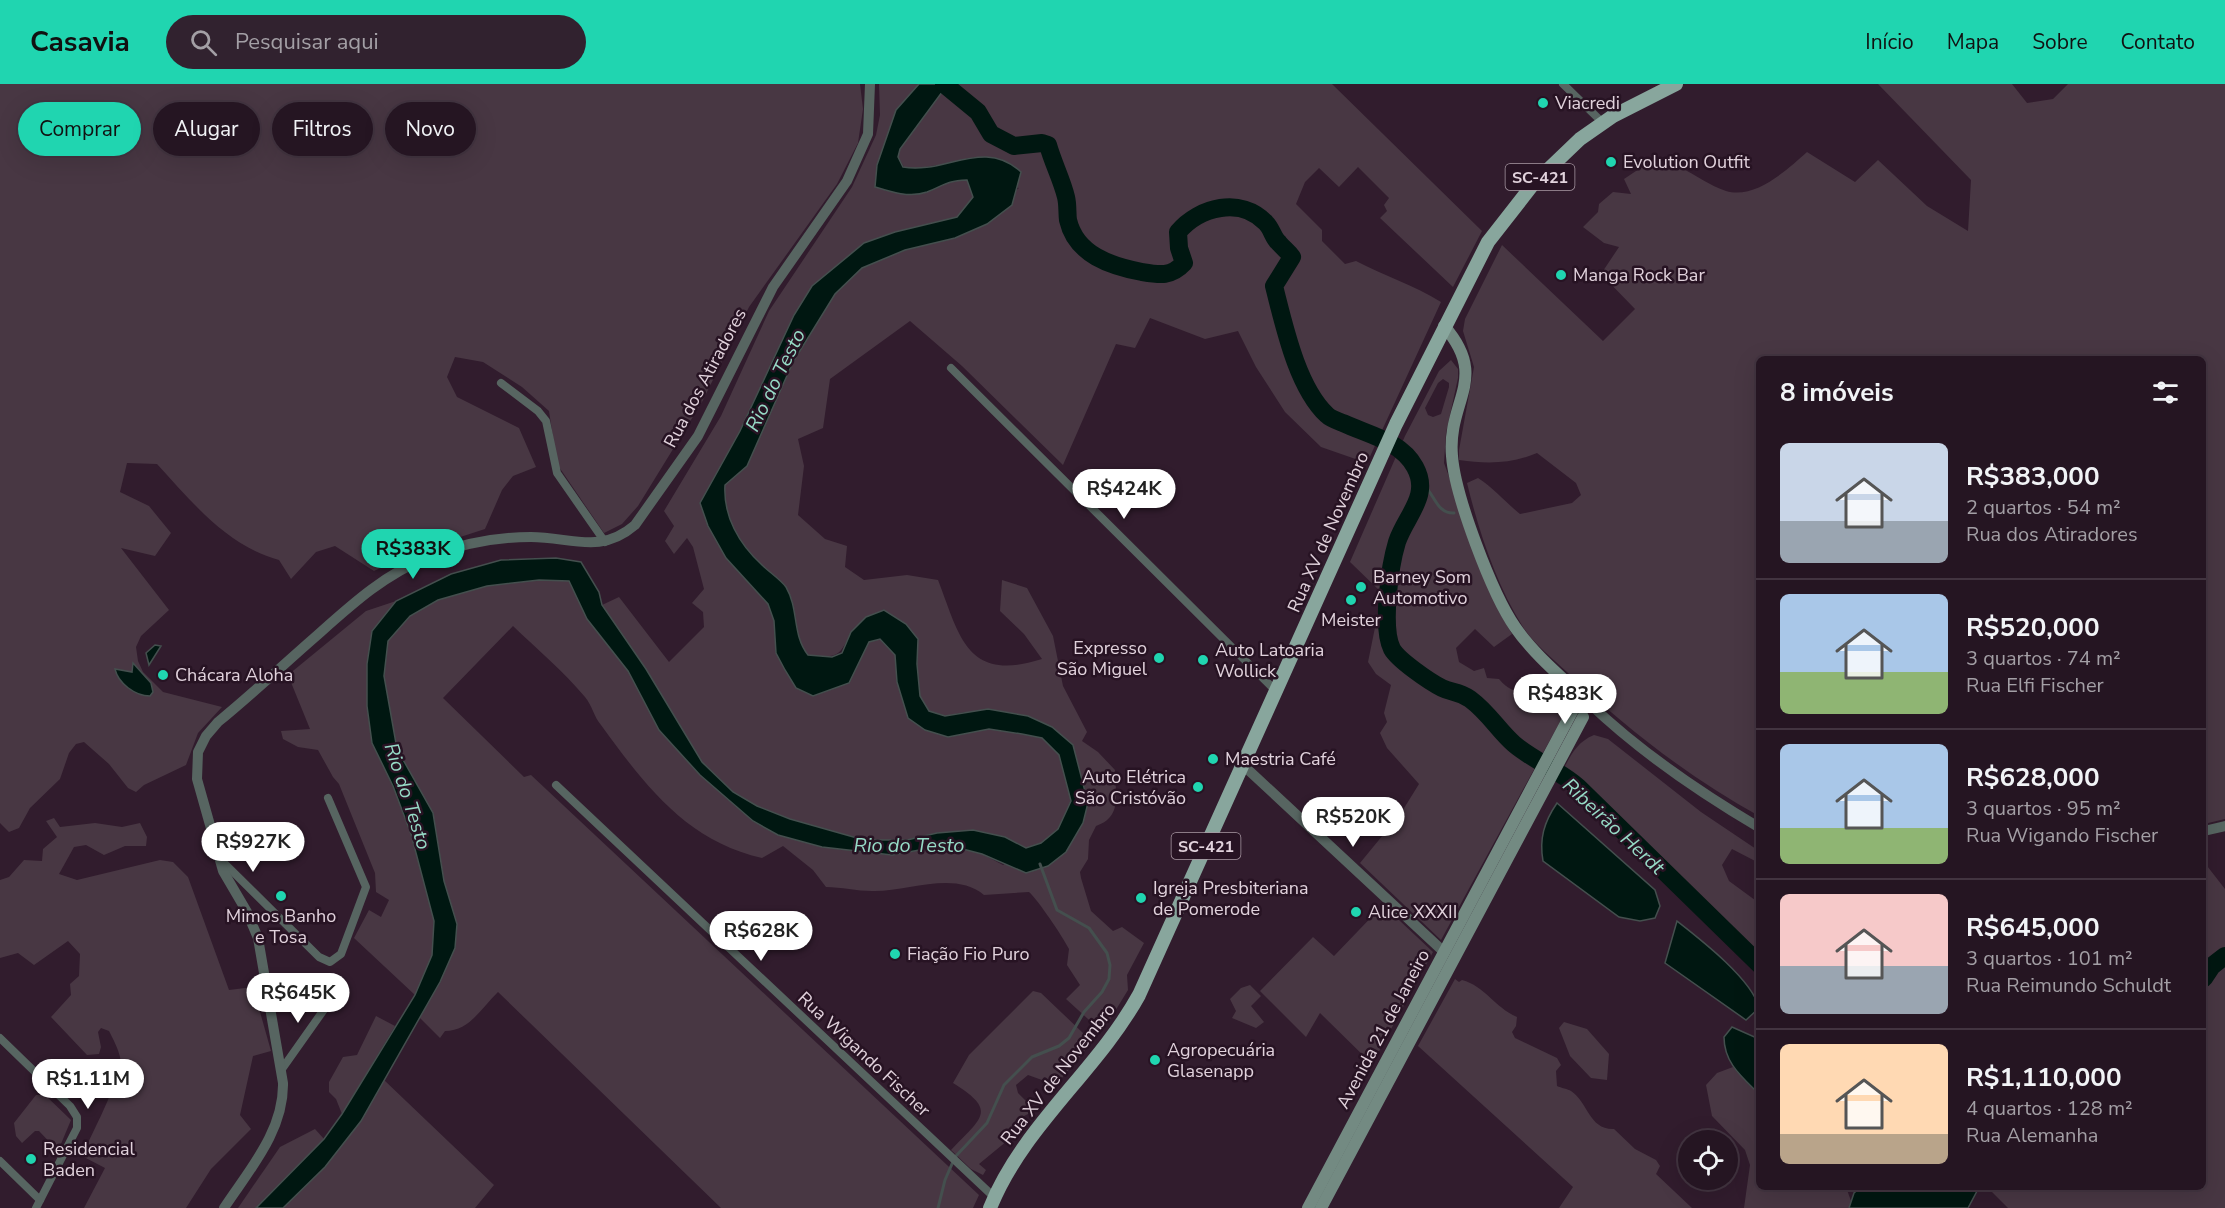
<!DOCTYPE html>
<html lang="pt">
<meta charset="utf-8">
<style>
:root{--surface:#251522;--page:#31222f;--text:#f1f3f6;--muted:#a39fa5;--line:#423440;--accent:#20d5b0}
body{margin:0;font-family:"Nunito Sans",sans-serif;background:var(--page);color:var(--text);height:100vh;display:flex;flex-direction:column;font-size:22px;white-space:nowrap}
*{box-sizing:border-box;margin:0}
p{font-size:20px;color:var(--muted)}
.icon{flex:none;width:33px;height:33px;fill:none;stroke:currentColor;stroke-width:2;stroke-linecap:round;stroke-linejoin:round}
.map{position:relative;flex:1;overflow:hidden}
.drawer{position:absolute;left:1756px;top:272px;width:450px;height:834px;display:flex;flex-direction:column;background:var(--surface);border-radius:9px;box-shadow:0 6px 24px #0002,0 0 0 2px var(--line)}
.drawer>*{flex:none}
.banner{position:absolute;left:18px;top:18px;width:570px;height:54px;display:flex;gap:12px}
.controls{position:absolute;left:1678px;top:1046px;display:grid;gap:12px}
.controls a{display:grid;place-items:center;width:60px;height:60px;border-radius:50%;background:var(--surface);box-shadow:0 6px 24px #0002,0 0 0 2px var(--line);font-size:30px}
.price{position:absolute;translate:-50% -51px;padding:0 14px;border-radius:21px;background:#fff;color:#222;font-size:20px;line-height:39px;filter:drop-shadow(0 2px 3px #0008)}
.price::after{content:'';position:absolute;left:50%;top:36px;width:18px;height:14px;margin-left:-9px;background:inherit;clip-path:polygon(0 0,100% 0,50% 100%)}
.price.active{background:var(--accent);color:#111}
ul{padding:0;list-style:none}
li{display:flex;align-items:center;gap:18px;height:150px;padding:0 24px}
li+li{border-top:2px solid var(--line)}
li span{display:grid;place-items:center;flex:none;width:168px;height:120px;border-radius:9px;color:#555}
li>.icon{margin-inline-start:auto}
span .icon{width:72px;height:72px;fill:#fffc;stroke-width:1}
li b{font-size:26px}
h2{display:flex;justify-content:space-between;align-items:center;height:72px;padding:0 24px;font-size:26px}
.tag{padding:0 21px;border-radius:27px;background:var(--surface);box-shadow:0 6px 24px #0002,0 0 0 2px var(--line);font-size:21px;line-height:54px}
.tag.active{background:var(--accent);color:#111}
header{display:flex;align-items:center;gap:36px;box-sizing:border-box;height:84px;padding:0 30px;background:var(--accent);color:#111}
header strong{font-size:28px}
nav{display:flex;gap:33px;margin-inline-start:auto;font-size:21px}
.search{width:420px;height:54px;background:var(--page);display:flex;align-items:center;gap:15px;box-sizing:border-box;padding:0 21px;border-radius:33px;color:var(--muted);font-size:22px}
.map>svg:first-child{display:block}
.green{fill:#483743;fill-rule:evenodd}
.water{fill:#001711;stroke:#444f4e;stroke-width:1.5}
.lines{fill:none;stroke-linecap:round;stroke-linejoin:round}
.stream{stroke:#444f4e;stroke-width:3}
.river{stroke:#001711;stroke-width:18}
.minor{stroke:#576561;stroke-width:8}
.tertiary{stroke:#576561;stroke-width:10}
.secondary{stroke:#738a82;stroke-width:12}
.primary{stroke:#88a69d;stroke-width:14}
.poi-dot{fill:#20d5b0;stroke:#271323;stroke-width:2}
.labels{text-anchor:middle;stroke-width:5;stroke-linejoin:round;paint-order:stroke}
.shield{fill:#271323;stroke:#a999a4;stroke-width:1.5}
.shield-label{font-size:16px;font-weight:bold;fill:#e1d2dc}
.poi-label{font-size:18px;fill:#e1d2dc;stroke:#271323;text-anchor:start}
.street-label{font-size:18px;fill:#e1d2dc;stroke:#271323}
.water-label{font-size:20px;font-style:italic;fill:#96dac6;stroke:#271323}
</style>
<header>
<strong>Casavia</strong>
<div class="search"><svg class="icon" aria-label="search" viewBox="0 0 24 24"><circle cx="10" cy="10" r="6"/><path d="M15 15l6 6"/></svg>Pesquisar aqui</div>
<nav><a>Início</a><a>Mapa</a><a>Sobre</a><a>Contato</a></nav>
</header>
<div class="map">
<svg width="2225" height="1124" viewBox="0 0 2225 1124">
<rect width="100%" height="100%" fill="#311c2d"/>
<g class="green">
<path d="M0,0H860L863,25L858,59L837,100L749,223L702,318L638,422L622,440L604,449L557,380L549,327L522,303L483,278L455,273L447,293L457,313L519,344L536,383L513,392L502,406L485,445L411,469L374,487L335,462L316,468L291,495L279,476C227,462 192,418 157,380L127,379L120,408L149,422L171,449L155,472L121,464L169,526L141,552L136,563L138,577L143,588L163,608L222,623L198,649L186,681L144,701L136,708L128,704L109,680L84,658L76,660L69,669L60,695L30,724L19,744L9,748L0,739Z"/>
<polygon points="879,0 919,0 896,26 877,81 925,109 948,97 967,96 974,113 957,133 895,148 794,231 740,347 701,420 726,474 768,520 774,537 776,569 813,612 832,605 856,584 869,558 880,555 895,571 897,598 908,634 925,646 948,653 989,645 1022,650 1042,654 1059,671 1071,717 1058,745 1041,759 1026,764 1005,753 937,749 907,756 864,756 790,735 757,722 733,708 702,678 646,585 602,521 619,513 669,578 704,543 703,528 692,519 704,505 693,463 687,454 674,470 665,457 674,442 664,427 721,332 769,227 852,103 876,51 880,31"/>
<path d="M948,0H1332L1482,147L1453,203L1380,134L1387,127L1384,121L1389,114L1358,83L1339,103L1319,84L1305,98L1296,120L1322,146V157L1345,180L1356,177C1384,192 1414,201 1441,218L1367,379L1321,363L1285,328L1256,283L1238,247L1205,255L1150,234L1135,264L1116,260L1063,381L962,282L910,237L830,295L823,344L798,355L804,382L798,431L825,455L847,462L845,483L864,496L907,491L938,496C960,553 967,599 1042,575L1024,550L1000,527L1002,496L1027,504L1053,552L1063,602L1087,648L1082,657L1098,668L1115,686C1115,709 1123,733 1096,742L1089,756L1088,775L1080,788L1081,794L1091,827L1113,847L1122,843L1144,859L1127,891L1128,906L1106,942L1099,945L1066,915L1080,901L1067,881L1069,865C1063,853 1038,816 1029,808L984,811C954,786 908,808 872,807C857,807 841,803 826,803L813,786L783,762L762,774C686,757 644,700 601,641C594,633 592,621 585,613C564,588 537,565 513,542L443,614L524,693L531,691L979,1111L973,1124H721L498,908C481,924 470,947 445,947L440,954L420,934L455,864L457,840L444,797L433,729L397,665L384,592L388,557L410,532L438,516L487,502L539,496L569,497L587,535L628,587L659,646L700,691L753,737L778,751L822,763L892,771L925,765L959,764L982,770L1003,781L1083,739L1088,719L1073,661L965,628L945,632L929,627L920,612L917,580L918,555L851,548C839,574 837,574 808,571C792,550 800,526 786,503C780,495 769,488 762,481C739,460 723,432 725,401L747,382L793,278L835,210L862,184L905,166L955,154L1019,104L937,81L914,85L904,83L898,73L900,65Z"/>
<path d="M1878,0H2012L2027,19L2053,15L2068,0H2225V735L2204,740V274H1760L1759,732C1689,693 1625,644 1567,588C1552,574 1534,560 1523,543C1496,500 1479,448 1467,399L1478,394C1494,404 1505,418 1520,430L1572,419L1581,411L1576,399L1537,369C1511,380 1487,380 1459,376V366L1474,283L1463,247L1465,235L1502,161L1603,257L1635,225L1601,190L1619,163L1604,159L1583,143L1598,128L1599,120L1613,108L1631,110L1624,95L1654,75C1663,78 1673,80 1681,84C1696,91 1710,102 1726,107C1755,116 1788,85 1807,68L1855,98L1878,76L1927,122L1968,147L1971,96Z"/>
<path d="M1451,276L1458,285V294L1446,349L1444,379L1499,528L1512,550L1494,563L1475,545L1456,564L1459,578L1474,587L1484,584L1487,594L1499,595C1510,609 1520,606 1532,616H1544L1559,600L1565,618L1562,634L1441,856L1360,779L1401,729L1419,700L1387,664L1380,649L1387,638L1384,629L1391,601L1376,590L1368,578L1382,509L1350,478L1405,352L1439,287ZM1443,295L1449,299V303L1441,330L1433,333L1428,331L1425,324L1438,299Z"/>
<polygon points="396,517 372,547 367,580 367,622 372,659 393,702 411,750 434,837 432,871 415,911 354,854 369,826 381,833 389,816 376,808 375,789 339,700 333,693 318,666 298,663 283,655 281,647 310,645 288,591 366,527"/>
<path d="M1594,651L1608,655L1701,728L1759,767V779L1732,765L1722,781L1729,797L1759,819V888L1756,885L1759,879L1690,812L1669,800L1622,757L1602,731L1558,696C1568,677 1574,659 1594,651Z"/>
<path d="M54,734L60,743L95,739L122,743L140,739L147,753L146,762H125L104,771L86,761L74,763L59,790L77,796L160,776L173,778L188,793L229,906L253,903L271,967L253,972L240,1031L251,1045L211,1085L186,1124H84L105,1084L82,1072C91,1051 124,990 120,973C118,964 113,955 109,947L101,944L98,948L101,963L99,970L87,971L51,933L71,911L70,900L79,892L80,870L68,857L34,881L18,869L0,874V796L9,793L24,776L42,777L43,765L57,753L46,737Z"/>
<polygon points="2204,778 2225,805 2225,1124 2008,1124 1987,1103 2204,1102"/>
<polygon points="1383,821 1433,868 1372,980 1320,929 1306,953 1260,907 1313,853 1334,872"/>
<path d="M1455,895L1459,898L1462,896C1485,902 1494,923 1517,933L1516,942L1512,948L1515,954L1557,974L1561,981L1556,987L1557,1002C1561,1004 1568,1005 1571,1007C1588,1018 1589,1046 1614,1045L1635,1065L1656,1076L1660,1082L1656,1090L1692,1124H1559L1573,1103L1418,962Z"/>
<polygon points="1250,901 1261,912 1251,922 1264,938 1256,944 1232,934 1236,927 1230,915 1241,904"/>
<path d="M1033,907L1041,909L1083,949L1087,964L1056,1001L1028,991L1016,1001L1018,1009L1030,1021V1029L1016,1036L1013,1052L979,1080L986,1086L983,1091L971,1085L951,1066C982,1033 998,1027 953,999L969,971Z"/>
<polygon points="376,932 395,942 342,1030 336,1015 329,1008 329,998 343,973 357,971"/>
<polygon points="1564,938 1587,945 1609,970 1607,996 1591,994 1570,972 1559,944"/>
<polygon points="1733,983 1759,1010 1760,1102 1846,1103 1851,1117 1849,1124 1744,1124 1750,1081 1745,1066 1712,1032 1706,1001 1717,989"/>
<path d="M384,996L494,1101L475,1124H283C325,1083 355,1047 384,996Z"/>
<polygon points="36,1011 45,1011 71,1036 58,1067 39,1047 35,1047 22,1059 16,1052 14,1039"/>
<polygon points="315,1045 324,1055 256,1124 238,1124 280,1063"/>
</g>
<g class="water">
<path d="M919,0H948L900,65L898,73L903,83C944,91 984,53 1021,88L1012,121L987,140L955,154L905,166L862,184L835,210L793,278L747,382L725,401C723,432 739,460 762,481C769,488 780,495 786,503C799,525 792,551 808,571L832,573L842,569L851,548L866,533L884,526L906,540L918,555L917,580L920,612L929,627L945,632L988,625L1028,632L1052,643L1073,661L1088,719L1083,739L1066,768L1048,782L1026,789L982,770L959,764L925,765L892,771L822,763L778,751L753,737L700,691L659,646L628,587L587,535L569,497L539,496L487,502L438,516L410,532L388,557L384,592L397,665L433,729L444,797L457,840L455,864L440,898L361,1037L325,1083L283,1124H256L324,1055L342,1030L415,911L432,871L434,837L411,750L393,702L372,659L367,622V580L372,547L396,517L451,490L501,476L556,474L581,478L599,508L602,521L646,585L702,678L733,708L757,722L790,735L864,756H907L937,749L973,746L1005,753L1026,764L1041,759L1058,745L1071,717L1059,671L1042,654L1022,650L989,645L948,653L925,646L908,634L897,598L895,571L880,555L869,558L849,599L813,612L796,604L785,586L776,569L774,537L768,520L726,474L708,442L700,419L740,347L794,231L812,202L864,159L895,148L957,133L973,113L967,96C945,97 945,101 927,108C910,114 891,108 875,103L877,81L896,26Z"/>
<polygon points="155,561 161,562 149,581 146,569"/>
<path d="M133,579L151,599L153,608L150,612C135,612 118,599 115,585L132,588Z"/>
<path d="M1557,719L1655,806L1660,822L1655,834L1640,837L1619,833L1543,777C1539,755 1544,738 1557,719Z"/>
<path d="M1677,837C1700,855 1753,896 1759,924L1746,936L1665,879Z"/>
<path d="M1732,943L1759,955V1010C1742,993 1724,979 1724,953Z"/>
<polygon points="1973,1102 1977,1107 1968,1124 1849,1124 1854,1109 1861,1103"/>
</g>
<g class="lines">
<g class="stream">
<path d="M1422,400C1435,409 1436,430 1454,429"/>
<polyline points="938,1124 945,1096 955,1073 987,1039 1004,1001 1032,973 1059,962 1069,954 1084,928 1102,908 1109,895 1110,881 1107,869 1089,844 1057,826 1040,780"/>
</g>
<g class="river">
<path d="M944,0L978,28L991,50L1014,62L1042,59L1048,61C1053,79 1062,96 1066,113C1068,121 1067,129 1068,136C1076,171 1111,182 1142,188C1160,191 1171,193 1184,179L1179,164L1178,148C1199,123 1241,112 1266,139C1272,145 1273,154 1279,159C1283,164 1288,167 1292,173L1274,202C1284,241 1297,303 1327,331C1331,335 1338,337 1343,339C1369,351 1401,357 1415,383C1431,412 1406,431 1397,458C1390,481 1381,543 1392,565C1398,576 1430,598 1442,604C1452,609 1458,607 1470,615C1489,629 1498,646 1514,660C1534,677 1559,686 1578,703L1760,881"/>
<polyline points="2204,894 2212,882 2225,872"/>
</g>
<g class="minor">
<polyline points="1563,0 1602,38"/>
<polyline points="951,284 1276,607"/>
<polyline points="501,299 538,327 546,337 557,389 605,458"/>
<polyline points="556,701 994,1113"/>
<polyline points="219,774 319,873 330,878 341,870 366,803 328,714"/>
<polyline points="0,954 70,1022 77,1033 77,1044 36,1124"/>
<polyline points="282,985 335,910"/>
<polyline points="0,1077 40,1116"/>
</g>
<g class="tertiary">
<path d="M1589,619C1639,667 1699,708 1760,744"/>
<polyline points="1243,681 1444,868"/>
<polyline points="2204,747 2225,742"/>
<path d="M224,1124C249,1086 284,1047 283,999L258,854L247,828L223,787L197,695L198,668L206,652L218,638C251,611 282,582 314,554C350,522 383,491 428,473C460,460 497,453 531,453C571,453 600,471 635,441L698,352L773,203L847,97L868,50L870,0"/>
</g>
<g class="secondary">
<path d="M1444,242C1490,295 1447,316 1452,372C1455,412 1492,510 1515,543C1535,572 1564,595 1589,619"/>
<polyline points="1308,1124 1574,624"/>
<polyline points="1321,1124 1583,633"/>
</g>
<path class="primary" d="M990,1124C1023,1042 1097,987 1139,911L1396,340L1488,158L1534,99L1580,55L1613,32L1676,0"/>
</g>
<g class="poi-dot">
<circle cx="1543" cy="19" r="6"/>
<circle cx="1611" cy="78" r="6"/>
<circle cx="1561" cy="191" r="6"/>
<circle cx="1361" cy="503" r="6"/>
<circle cx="1351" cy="516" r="6"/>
<circle cx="1159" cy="574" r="6"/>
<circle cx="1203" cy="576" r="6"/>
<circle cx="163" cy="591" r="6"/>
<circle cx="1213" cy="675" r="6"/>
<circle cx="1198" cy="703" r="6"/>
<circle cx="281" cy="812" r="6"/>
<circle cx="1141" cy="814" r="6"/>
<circle cx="1356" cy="828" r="6"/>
<circle cx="895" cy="870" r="6"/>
<circle cx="1155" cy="976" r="6"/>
<circle cx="31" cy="1075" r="6"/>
</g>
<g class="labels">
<g class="shield">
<rect x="1505.5" y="80" width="69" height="26" rx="4.5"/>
<rect x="1171.5" y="749" width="69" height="26" rx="4.5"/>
</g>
<g class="shield-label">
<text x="1540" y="99">SC-421</text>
<text x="1206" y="768">SC-421</text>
</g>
<g class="poi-label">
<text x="1555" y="25">Viacredi</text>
<text x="1623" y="84">Evolution Outfit</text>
<text x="1573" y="197">Manga Rock Bar</text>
<text x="1373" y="499">Barney Som<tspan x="1373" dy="21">Automotivo</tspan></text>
<text x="1351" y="542" text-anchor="middle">Meister</text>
<text x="1147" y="570" text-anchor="end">Expresso<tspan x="1147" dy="21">São Miguel</tspan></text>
<text x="1215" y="572">Auto Latoaria<tspan x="1215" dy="21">Wollick</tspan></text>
<text x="175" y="597">Chácara Aloha</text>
<text x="1225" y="681">Maestria Café</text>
<text x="1186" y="699" text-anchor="end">Auto Elétrica<tspan x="1186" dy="21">São Cristóvão</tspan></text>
<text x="1153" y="810">Igreja Presbiteriana<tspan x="1153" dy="21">de Pomerode</tspan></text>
<text x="1368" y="834">Alice XXXII</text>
<text x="281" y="838" text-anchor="middle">Mimos Banho<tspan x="281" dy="21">e Tosa</tspan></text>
<text x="907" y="876">Fiação Fio Puro</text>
<text x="1167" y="972">Agropecuária<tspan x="1167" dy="21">Glasenapp</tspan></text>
<text x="43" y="1071">Residencial<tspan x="43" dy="21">Baden</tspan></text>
</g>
<g class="street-label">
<text transform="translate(705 294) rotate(-62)" y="6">Rua dos Atiradores</text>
<text transform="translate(1328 448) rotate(-66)" y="6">Rua XV de Novembro</text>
<text transform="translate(1383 945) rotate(-62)" y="6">Avenida 21 de Janeiro</text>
<text transform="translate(864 970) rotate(43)" y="6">Rua Wigando Fischer</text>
<text transform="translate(1058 990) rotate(-52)" y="6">Rua XV de Novembro</text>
</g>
<g class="water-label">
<text transform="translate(775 296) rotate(-64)" y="7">Rio do Testo</text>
<text transform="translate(408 712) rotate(72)" y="7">Rio do Testo</text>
<text transform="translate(1614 742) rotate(43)" y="7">Ribeirão Herdt</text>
<text x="909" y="768">Rio do Testo</text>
</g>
</g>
</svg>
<div class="controls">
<a><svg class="icon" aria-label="locate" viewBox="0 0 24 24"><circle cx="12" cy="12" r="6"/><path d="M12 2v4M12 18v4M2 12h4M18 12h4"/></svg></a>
</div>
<b class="price" style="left:1124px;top:436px">R$424K</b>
<b class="price active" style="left:413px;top:496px">R$383K</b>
<b class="price" style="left:1565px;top:641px">R$483K</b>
<b class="price" style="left:1353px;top:764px">R$520K</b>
<b class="price" style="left:253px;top:789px">R$927K</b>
<b class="price" style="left:761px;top:878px">R$628K</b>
<b class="price" style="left:298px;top:940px">R$645K</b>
<b class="price" style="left:88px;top:1026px">R$1.11M</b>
<div class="banner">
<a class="tag active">Comprar</a>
<a class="tag">Alugar</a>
<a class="tag">Filtros</a>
<a class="tag">Novo</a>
</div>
<section class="drawer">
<h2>8 imóveis<svg class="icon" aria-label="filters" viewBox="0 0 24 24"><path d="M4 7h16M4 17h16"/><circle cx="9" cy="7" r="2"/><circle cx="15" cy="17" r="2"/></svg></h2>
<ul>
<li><span style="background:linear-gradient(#c9d6e8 65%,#9aa5b1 0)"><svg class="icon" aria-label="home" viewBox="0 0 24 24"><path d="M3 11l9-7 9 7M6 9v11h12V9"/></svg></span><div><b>R$383,000</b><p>2 quartos · 54 m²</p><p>Rua dos Atiradores</p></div></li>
<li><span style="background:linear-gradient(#a9c7e8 65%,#8fb573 0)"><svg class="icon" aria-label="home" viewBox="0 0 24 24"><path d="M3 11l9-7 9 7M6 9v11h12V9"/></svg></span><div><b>R$520,000</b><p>3 quartos · 74 m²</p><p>Rua Elfi Fischer</p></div></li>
<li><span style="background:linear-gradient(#a9c7e8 70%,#8fb573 0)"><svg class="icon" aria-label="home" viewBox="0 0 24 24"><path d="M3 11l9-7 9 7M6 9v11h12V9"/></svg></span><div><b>R$628,000</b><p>3 quartos · 95 m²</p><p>Rua Wigando Fischer</p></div></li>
<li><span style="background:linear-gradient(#f6c9c9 60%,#9aa5b1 0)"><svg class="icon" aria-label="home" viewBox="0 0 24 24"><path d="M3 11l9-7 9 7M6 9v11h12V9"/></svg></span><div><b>R$645,000</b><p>3 quartos · 101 m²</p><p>Rua Reimundo Schuldt</p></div></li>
<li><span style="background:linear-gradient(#ffd9b3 75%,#b9a48a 0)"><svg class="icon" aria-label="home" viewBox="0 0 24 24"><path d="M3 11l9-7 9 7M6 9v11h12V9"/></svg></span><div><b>R$1,110,000</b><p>4 quartos · 128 m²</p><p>Rua Alemanha</p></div></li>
</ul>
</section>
</div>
